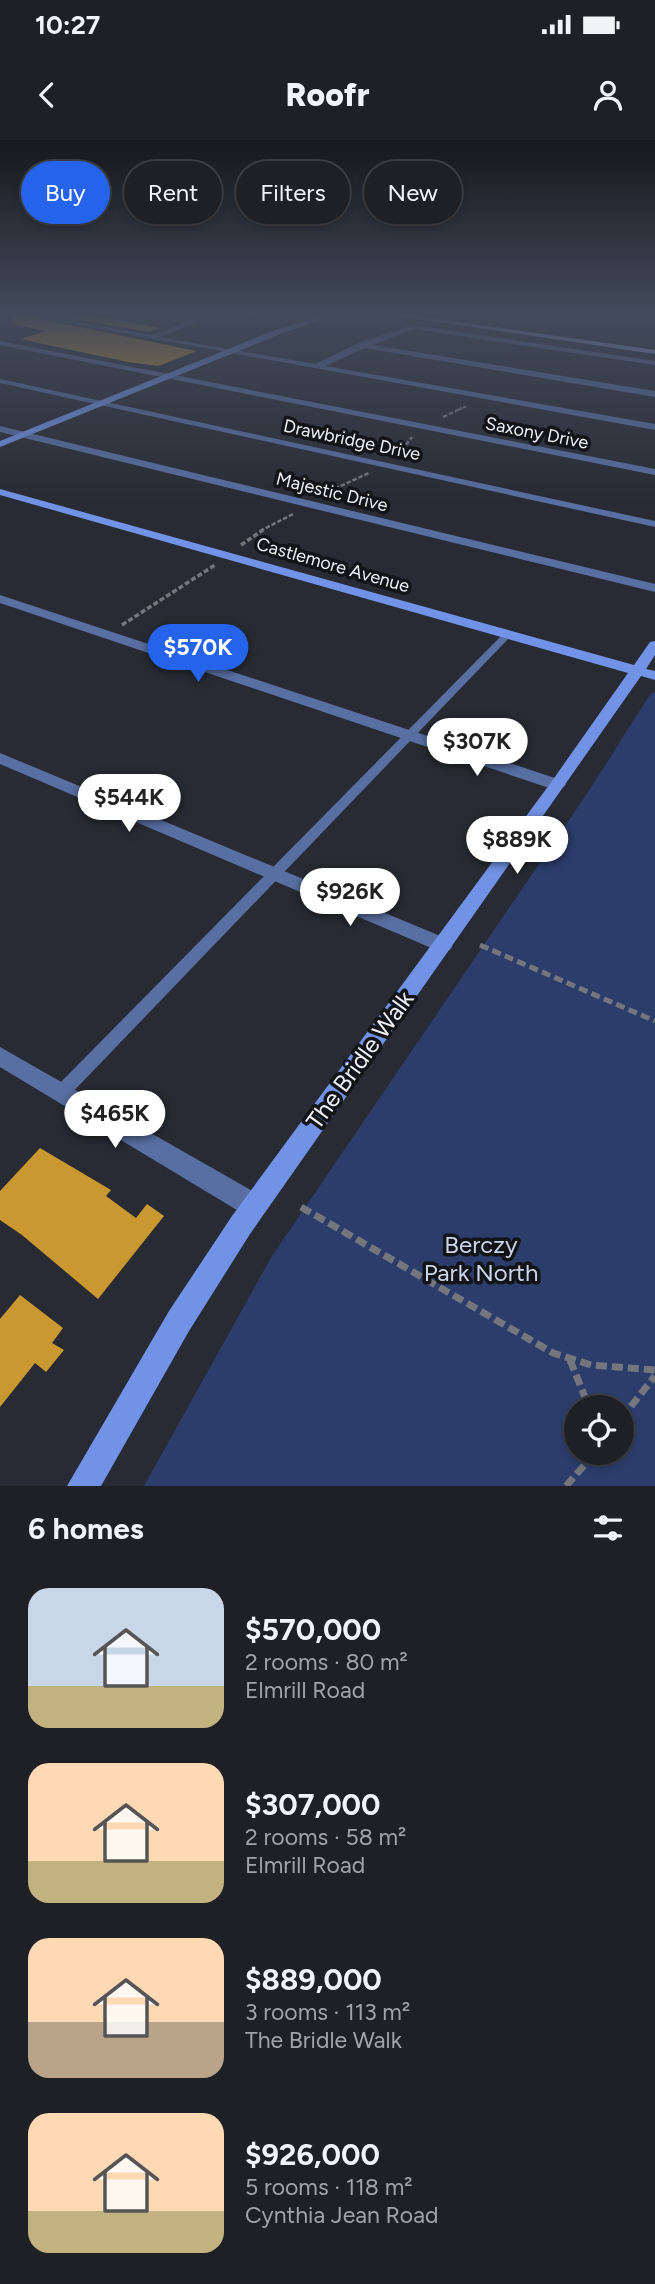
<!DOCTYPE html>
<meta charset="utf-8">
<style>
:root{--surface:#1e2026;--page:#2b2d32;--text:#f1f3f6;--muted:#a1a3a7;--line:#3c3e43;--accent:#2563eb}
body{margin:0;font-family:Figtree,sans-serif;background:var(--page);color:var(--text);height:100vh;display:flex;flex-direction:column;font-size:26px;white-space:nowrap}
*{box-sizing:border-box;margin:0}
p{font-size:23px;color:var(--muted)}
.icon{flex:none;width:38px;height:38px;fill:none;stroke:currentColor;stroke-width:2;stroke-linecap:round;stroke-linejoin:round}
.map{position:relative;height:1346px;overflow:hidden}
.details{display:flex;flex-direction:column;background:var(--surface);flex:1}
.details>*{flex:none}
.top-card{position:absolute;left:21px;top:21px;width:614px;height:63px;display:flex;gap:14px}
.fabs{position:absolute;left:564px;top:1255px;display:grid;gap:14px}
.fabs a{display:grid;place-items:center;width:70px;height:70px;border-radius:50%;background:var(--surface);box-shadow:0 4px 10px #0003,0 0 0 2px var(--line);font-size:35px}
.price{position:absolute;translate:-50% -60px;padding:0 16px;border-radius:24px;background:#fff;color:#222;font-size:23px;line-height:46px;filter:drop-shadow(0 2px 4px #0008)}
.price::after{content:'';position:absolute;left:50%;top:42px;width:21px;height:16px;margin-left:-10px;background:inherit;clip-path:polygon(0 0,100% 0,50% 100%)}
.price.current{background:var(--accent);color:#fff}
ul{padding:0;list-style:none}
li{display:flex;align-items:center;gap:21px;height:175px;padding:0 28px}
li span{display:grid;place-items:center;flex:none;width:196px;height:140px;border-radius:21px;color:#555}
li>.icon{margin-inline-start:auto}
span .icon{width:84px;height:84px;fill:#fffc;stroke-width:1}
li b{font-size:30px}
h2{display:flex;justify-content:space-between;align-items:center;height:84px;padding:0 28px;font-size:30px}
.tag{padding:0 24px;border-radius:32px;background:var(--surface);box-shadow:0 4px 10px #0003,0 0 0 2px var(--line);font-size:24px;line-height:63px}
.tag.current{background:var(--accent);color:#fff}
.status{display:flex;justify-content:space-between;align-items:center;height:49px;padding:0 35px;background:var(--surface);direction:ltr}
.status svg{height:19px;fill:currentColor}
header{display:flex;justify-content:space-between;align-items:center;height:91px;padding:0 28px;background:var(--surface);font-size:32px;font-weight:800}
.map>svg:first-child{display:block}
.green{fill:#2c3d6c;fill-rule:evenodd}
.building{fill:#c99831}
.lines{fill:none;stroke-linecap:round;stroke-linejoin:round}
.path-far4{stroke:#74767d;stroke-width:2;stroke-dasharray:3.5 2;stroke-linecap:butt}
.path-far3{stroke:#74767d;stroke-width:2.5;stroke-dasharray:4.5 2;stroke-linecap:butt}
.path-far2{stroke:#74767d;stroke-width:3.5;stroke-dasharray:5 2.5;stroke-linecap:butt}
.path-far1{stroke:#74767d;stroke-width:5;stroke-dasharray:9 4.5;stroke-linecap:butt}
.path{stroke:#74767d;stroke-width:7;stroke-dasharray:11 5;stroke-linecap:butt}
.lane{fill:#596ea1;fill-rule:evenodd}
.street{fill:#596ea1;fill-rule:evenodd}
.secondary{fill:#7292e5;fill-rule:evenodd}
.primary{fill:#98b2f1;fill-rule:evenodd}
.labels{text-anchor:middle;stroke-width:7;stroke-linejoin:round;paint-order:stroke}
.far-street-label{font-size:18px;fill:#eef0f5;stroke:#121417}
.near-street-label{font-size:24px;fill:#eef0f5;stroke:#121417}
.near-park-label{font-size:24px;fill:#cbd5ea;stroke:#121417}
</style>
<div class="status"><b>10:27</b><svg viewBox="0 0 49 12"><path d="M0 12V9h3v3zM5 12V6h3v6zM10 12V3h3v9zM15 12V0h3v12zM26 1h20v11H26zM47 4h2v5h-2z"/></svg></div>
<header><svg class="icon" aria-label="back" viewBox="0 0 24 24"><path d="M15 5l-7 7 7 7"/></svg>Roofr<svg class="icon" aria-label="person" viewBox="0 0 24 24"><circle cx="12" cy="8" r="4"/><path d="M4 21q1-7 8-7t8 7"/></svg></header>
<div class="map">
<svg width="655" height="1346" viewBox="0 0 655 1346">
<rect width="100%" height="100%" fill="#282b33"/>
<path class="green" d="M655,552V1346H144L272,1116L590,649L651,553ZM576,1267H621V1312H576Z"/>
<g class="building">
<polygon points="14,175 20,175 197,211 158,226 128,222 20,199 46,191 13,184"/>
<polygon points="53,175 89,175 161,188 149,192"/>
<polygon points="40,1008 111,1050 106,1056 136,1078 147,1064 164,1076 98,1159 22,1095 0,1080 0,1051"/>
<polygon points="20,1155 63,1188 52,1203 64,1210 46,1232 35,1223 0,1267 0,1179"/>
</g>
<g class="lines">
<g class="path-far4">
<polyline points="371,175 384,177"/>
<polyline points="458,270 467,266"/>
</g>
<g class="path-far3">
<polyline points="443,277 462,268"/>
<polyline points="398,315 412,297"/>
<polyline points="323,354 369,333"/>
<polyline points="260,391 293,374"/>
</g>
<g class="path-far2">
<polyline points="241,405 263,390"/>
<polyline points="122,485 215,425"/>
</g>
<polyline class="path-far1" points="480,805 655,881"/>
<g class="path">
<polyline points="301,1067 553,1213 591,1225 655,1230"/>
<polyline points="570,1220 589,1267"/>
<polyline points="621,1279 655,1236"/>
<polyline points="566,1346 596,1312"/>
</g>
<polygon class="lane" points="508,491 511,492 511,496 67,958 61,960 55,958 53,953 55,948 505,492"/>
<g class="street">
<polygon points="23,175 38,175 152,195 206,175 215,175 160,197 315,224 359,203 413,185 655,221 655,225 413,189 373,205 655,251 655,257 365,208 325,226 655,284 655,290"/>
<polygon points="0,201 655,329 655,335 0,205"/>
<polygon points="0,239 655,381 655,387 0,243"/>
<polygon points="0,286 655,444 655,452 0,292"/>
<polygon points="0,455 564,641 566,645 558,650 552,649 0,463"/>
<polygon points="0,613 450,800 453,805 450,810 436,810 0,624"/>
<polygon points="0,907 263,1057 267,1066 263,1075 254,1078 245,1075 0,927"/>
</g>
<g class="secondary">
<polygon points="324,175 334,175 281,194 0,307 0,301 275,190"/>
<polygon points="0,349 634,525 650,502 655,501 655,515 646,529 655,531 655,540 641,536 250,1094 189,1191 101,1346 67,1346 169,1171 232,1076 552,641 628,533 0,355"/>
</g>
<polygon class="primary" points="392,175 410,175 655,210 655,214"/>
</g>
<linearGradient id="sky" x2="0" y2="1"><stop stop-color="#16181c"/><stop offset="0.48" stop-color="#424a5b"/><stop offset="1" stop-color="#424a5b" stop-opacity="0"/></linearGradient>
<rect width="655" height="363" fill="url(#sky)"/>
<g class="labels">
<g class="far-street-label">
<text transform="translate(537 293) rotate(11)" y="6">Saxony Drive</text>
<text transform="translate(352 300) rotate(12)" y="6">Drawbridge Drive</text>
<text transform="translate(332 352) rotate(14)" y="6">Majestic Drive</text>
<text transform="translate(333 425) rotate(16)" y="6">Castlemore Avenue</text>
</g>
<g class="near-street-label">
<text transform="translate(360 920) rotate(-54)" y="8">The Bridle Walk</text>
</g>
<g class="near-park-label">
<text x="481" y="1113">Berczy<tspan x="481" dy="28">Park North</tspan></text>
</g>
</g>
</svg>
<div class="fabs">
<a><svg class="icon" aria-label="locate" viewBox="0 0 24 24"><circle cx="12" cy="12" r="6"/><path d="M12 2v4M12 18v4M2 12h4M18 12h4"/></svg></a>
</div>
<b class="price current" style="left:198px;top:544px">$570K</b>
<b class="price" style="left:477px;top:638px">$307K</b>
<b class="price" style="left:129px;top:694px">$544K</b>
<b class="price" style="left:517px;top:736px">$889K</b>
<b class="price" style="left:350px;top:788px">$926K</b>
<b class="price" style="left:115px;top:1010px">$465K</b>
<div class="top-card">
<a class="tag current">Buy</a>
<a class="tag">Rent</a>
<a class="tag">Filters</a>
<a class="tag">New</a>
</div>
</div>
<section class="details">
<h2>6 homes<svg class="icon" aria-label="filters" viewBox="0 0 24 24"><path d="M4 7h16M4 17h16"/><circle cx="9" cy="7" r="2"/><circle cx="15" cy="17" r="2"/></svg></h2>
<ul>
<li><span style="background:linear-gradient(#c9d6e8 70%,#c2b280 0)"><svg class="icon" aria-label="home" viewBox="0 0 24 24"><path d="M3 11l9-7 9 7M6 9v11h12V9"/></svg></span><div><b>$570,000</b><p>2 rooms · 80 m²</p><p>Elmrill Road</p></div></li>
<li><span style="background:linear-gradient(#ffd9b3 70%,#c2b280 0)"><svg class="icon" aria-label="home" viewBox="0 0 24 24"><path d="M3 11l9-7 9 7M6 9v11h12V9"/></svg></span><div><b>$307,000</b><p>2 rooms · 58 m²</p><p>Elmrill Road</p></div></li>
<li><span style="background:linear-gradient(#ffd9b3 60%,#b9a48a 0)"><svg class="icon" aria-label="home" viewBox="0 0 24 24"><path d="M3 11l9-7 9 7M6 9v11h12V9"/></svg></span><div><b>$889,000</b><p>3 rooms · 113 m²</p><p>The Bridle Walk</p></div></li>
<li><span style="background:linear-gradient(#ffd9b3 70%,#c2b280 0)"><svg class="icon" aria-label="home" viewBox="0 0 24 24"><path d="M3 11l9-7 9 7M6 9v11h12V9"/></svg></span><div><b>$926,000</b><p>5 rooms · 118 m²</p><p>Cynthia Jean Road</p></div></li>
</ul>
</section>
